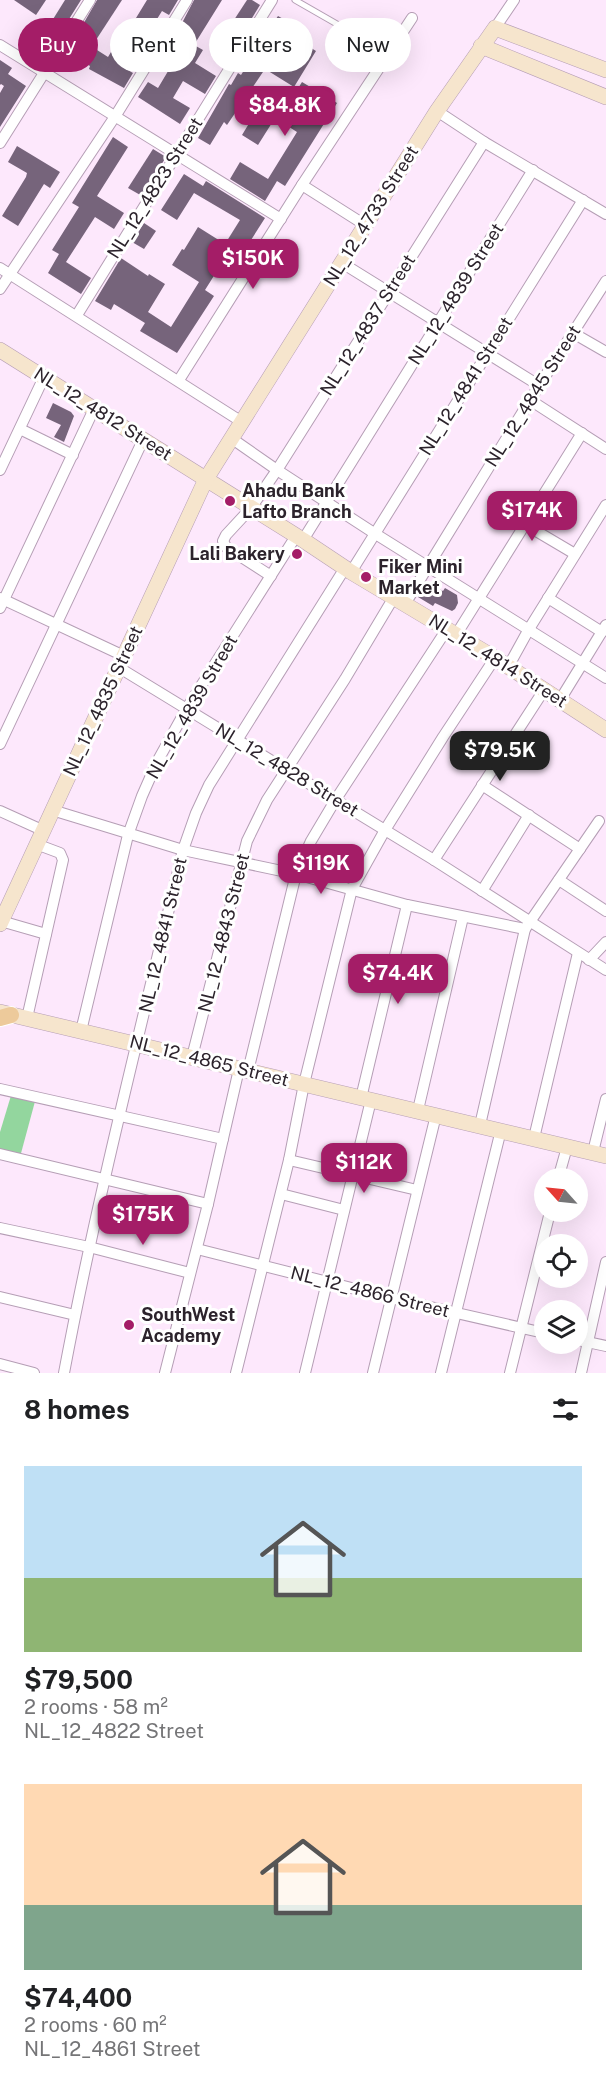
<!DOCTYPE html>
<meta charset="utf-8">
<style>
:root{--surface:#fff;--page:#f2f2f2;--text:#202124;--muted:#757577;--accent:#a41d67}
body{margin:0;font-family:"Public Sans",sans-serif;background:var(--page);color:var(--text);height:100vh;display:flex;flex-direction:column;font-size:22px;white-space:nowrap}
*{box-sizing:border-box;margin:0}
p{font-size:20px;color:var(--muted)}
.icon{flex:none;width:33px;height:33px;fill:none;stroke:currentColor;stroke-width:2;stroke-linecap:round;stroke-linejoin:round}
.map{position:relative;height:1373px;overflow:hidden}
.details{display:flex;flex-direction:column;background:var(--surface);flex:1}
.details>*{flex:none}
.top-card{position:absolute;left:18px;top:18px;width:570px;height:54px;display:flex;gap:12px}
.needle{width:39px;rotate:297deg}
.tools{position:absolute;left:534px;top:1168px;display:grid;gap:12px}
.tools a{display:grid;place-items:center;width:54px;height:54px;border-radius:50%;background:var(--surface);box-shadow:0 6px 24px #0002;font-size:30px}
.price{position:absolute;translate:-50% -51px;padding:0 14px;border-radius:12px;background:var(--accent);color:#fff;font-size:20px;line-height:39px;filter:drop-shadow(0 2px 3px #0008)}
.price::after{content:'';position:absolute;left:50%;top:36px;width:18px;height:14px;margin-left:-9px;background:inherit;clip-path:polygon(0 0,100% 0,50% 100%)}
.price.on{background:#222;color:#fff}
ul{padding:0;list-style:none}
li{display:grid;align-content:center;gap:12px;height:318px;padding:0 24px}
li span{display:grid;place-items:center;height:186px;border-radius:0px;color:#555}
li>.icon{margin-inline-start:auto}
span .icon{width:108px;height:108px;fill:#fffc;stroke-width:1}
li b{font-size:26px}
h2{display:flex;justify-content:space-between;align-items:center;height:72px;padding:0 24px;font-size:26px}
.chip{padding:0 21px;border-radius:27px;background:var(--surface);box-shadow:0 6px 24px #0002;font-size:21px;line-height:54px}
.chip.on{background:var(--accent);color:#fff}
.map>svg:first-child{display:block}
.green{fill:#93d69e}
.building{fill:#76647b}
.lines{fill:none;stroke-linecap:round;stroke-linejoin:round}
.lane-casing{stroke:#b59eb5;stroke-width:7}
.street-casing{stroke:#b59eb5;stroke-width:12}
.secondary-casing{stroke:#b59eb5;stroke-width:16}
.primary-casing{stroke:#fff;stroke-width:18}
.lane{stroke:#fff;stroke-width:5}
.street{stroke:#fff;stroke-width:10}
.secondary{stroke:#f6e5cd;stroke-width:15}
.primary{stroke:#edca9b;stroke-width:16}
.poi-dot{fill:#a41d67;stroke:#fff;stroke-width:2}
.labels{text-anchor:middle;stroke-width:6;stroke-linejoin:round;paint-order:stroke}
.street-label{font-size:18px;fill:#2c232c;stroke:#fff}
.poi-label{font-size:18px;font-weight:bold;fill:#2c232c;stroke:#fff;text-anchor:start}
</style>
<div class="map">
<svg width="606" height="1373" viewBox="0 0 606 1373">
<rect width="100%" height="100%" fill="#fde8fc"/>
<polygon class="green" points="13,1089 37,1094 20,1157 0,1153 0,1132"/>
<g class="building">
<polygon points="14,0 46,0 36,15"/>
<polygon points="65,0 81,0 49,51 42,47 54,26 50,24"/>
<polygon points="97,0 122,0 94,43 78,33"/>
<polygon points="147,0 178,0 169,15 162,11 126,69 133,73 124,88 89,69 90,66 77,58 86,43 108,57 111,52 114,54"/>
<polygon points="194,0 222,0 194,45 203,50 195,63 216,76 205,94 183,81 173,98 190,108 180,124 138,97 148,82 158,88 192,31 182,23"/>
<polygon points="247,0 252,0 260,5 230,54 217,46"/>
<polygon points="278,16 292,24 287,33 316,51 294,87 265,69 227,125 224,122 210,145 198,138 229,84 231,85 238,73 241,75 256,51 251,48 264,27 269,29"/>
<polygon points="0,60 12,68 8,74 26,86 0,127 0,93 4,86 1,84 0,85"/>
<polygon points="302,82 337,103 285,186 277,181 265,201 230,179 240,162 268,179 297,132 275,118 258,145 242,135 264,99 284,111"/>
<polygon points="113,137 128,147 97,196 124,213 114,229 95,217 66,262 91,278 81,294 48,273 59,254 52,250 79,207 72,203"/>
<polygon points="17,146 60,172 50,188 44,184 18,226 2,216 26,177 27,173 8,162"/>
<polygon points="153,149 166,157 142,196 128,188"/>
<polygon points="184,174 203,186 206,181 265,218 244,251 234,245 222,263 205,290 214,296 177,353 140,331 145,323 114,304 111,310 95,301 121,258 148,276 149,274 165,284 148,312 171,327 199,282 172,265 182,249 184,250 198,227 225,244 240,220 194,193 177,220 161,210"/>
<polygon points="144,223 156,231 144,249 132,242"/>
<polygon points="53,403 71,412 74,416 64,442 54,437 61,425 46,418"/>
<polygon points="427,582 443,591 445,588 457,595 458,603 455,609 452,611 435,603 433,606 418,597"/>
</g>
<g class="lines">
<defs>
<polyline id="lane" points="295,0 363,39"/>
<g id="street">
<polyline points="495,28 514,0"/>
<polyline points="0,45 281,219"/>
<polyline points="437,111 484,142 606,214"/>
<polyline points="0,143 90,0"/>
<polyline points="302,185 365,225"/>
<polyline points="342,263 540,386"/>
<polyline points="0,268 242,422"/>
<polyline points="0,289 116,115 187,0"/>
<polyline points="77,315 272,0"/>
<polyline points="573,333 606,352"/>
<polyline points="179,380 302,185 412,18"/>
<polyline points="530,400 606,449"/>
<polyline points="20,429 73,455"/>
<polyline points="231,438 277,470 374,533 606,678"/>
<polyline points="0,470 44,377"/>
<polyline points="526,525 575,554"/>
<polyline points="303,540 533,170"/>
<polyline points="351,572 583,200"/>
<polyline points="271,576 226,547 223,541 226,535 251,508 277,470 484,142"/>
<polyline points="0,598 124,656"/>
<polyline points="548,598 602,632"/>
<polyline points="405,604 530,400 606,281"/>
<polyline points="0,608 94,409"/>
<polyline points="456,635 582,433"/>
<polyline points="118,667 434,860 606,970"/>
<polyline points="508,667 529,629 606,505"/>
<polyline points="560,700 606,625"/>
<polyline points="0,744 143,440"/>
<polyline points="482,785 580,849"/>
<polyline points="52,810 183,850 296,874 407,905 525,929 599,821"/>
<polyline points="0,811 42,830"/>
<polyline points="434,860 544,690"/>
<polyline points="559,880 606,911"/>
<polyline points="482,891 529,815"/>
<polyline points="1,921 46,934"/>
<polyline points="589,960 606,942"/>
<polyline points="27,1018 63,860 60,853 36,844"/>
<polyline points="81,1031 128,835 142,796 157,762 187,708 296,536"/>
<polyline points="192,1057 247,841 267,800 345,679 394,597"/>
<polyline points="248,1071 296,874 311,841 336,799 447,629"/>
<polyline points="0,1089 223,1139"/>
<polyline points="361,1098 407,905"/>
<polyline points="418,1110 463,917"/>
<polyline points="480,1125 525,929"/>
<polyline points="534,1138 578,953"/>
<polyline points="593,1152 606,1099"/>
<polyline points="0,1154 208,1204"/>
<polyline points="289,1160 417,1190"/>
<polyline points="558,1179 567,1147"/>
<polyline points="281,1194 344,1210"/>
<polyline points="0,1228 89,1247 190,1273"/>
<polyline points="197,1249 391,1298 544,1333"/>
<polyline points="0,1297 75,1315"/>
<polyline points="578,1340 606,1346"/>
<polyline points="0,1364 34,1373"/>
<path d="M64,1373C97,1197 142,1024 183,850L196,813L209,785L345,568"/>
<polyline points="165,1373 208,1204 239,1069"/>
<polyline points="236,1373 289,1160 304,1084 352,889 385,830 443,737 495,658"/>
<polyline points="305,1373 371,1100"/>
<polyline points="373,1373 436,1115"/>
<polyline points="441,1373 501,1130"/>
<polyline points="510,1373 550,1212"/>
<polyline points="581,1373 606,1262"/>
</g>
<g id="secondary">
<polyline points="481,46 606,97"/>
<polyline points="0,350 303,540 351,572 495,658 606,730"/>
<polyline points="0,924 206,479 437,111 495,28 606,70"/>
<polyline points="0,1012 606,1156"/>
</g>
<polyline id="primary" points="0,1018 11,1015"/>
</defs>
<use href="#lane" class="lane-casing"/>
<use href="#street" class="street-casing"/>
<use href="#secondary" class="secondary-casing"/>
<use href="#primary" class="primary-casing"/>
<use href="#lane" class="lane"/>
<use href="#street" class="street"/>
<use href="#secondary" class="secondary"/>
<use href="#primary" class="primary"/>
</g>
<g class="poi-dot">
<circle cx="230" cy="501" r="6"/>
<circle cx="297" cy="554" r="6"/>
<circle cx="366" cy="577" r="6"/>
<circle cx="129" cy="1325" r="6"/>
</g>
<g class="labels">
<g class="street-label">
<text transform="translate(155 188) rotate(-58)" y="6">NL_12_4823 Street</text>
<text transform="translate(371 216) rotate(-58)" y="6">NL_12_4733 Street</text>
<text transform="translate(456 294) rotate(-58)" y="6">NL_12_4839 Street</text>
<text transform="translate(368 325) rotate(-58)" y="6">NL_12_4837 Street</text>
<text transform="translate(466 386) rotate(-58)" y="6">NL_12_4841 Street</text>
<text transform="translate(533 396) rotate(-58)" y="6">NL_12_4845 Street</text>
<text transform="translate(103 414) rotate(32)" y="6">NL_12_4812 Street</text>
<text transform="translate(498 661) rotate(32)" y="6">NL_12_4814 Street</text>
<text transform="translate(103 701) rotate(-65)" y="6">NL_12_4835 Street</text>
<text transform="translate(192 707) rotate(-60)" y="6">NL_12_4839 Street</text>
<text transform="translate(287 770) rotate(31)" y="6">NL_12_4828 Street</text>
<text transform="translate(224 933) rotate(-76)" y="6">NL_12_4843 Street</text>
<text transform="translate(163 935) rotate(-77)" y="6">NL_12_4841 Street</text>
<text transform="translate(209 1061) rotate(14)" y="6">NL_12_4865 Street</text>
<text transform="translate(370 1292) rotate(14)" y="6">NL_12_4866 Street</text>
</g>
<g class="poi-label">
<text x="242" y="497">Ahadu Bank<tspan x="242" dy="21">Lafto Branch</tspan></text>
<text x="285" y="560" text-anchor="end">Lali Bakery</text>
<text x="378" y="573">Fiker Mini<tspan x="378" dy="21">Market</tspan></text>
<text x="141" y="1321">SouthWest<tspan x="141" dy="21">Academy</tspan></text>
</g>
</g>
</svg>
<div class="tools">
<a><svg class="needle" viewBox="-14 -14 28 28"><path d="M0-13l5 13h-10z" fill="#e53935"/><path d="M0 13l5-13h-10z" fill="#757577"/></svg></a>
<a><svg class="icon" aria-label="locate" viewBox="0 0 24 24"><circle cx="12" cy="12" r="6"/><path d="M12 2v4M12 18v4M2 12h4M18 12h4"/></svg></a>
<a><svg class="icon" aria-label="layers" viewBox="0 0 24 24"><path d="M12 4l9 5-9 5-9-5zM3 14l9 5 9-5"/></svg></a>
</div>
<b class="price" style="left:285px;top:137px">$84.8K</b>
<b class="price" style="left:253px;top:290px">$150K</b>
<b class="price" style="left:532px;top:542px">$174K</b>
<b class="price on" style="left:500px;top:782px">$79.5K</b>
<b class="price" style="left:321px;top:895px">$119K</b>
<b class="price" style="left:398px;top:1005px">$74.4K</b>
<b class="price" style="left:364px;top:1194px">$112K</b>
<b class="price" style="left:143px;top:1246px">$175K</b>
<div class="top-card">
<a class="chip on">Buy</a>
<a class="chip">Rent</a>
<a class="chip">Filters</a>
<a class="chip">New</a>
</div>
</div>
<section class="details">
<h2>8 homes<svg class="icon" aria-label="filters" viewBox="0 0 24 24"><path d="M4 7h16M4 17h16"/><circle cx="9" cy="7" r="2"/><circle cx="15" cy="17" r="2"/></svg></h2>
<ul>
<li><span style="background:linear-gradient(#bfe0f5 60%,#8fb573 0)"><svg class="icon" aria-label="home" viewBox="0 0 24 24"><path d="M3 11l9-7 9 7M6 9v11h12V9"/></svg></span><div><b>$79,500</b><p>2 rooms · 58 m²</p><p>NL_12_4822 Street</p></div></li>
<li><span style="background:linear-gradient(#ffd9b3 65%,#7fa58c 0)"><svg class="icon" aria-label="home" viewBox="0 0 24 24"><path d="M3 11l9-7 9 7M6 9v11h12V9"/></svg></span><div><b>$74,400</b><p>2 rooms · 60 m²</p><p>NL_12_4861 Street</p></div></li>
</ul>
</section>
